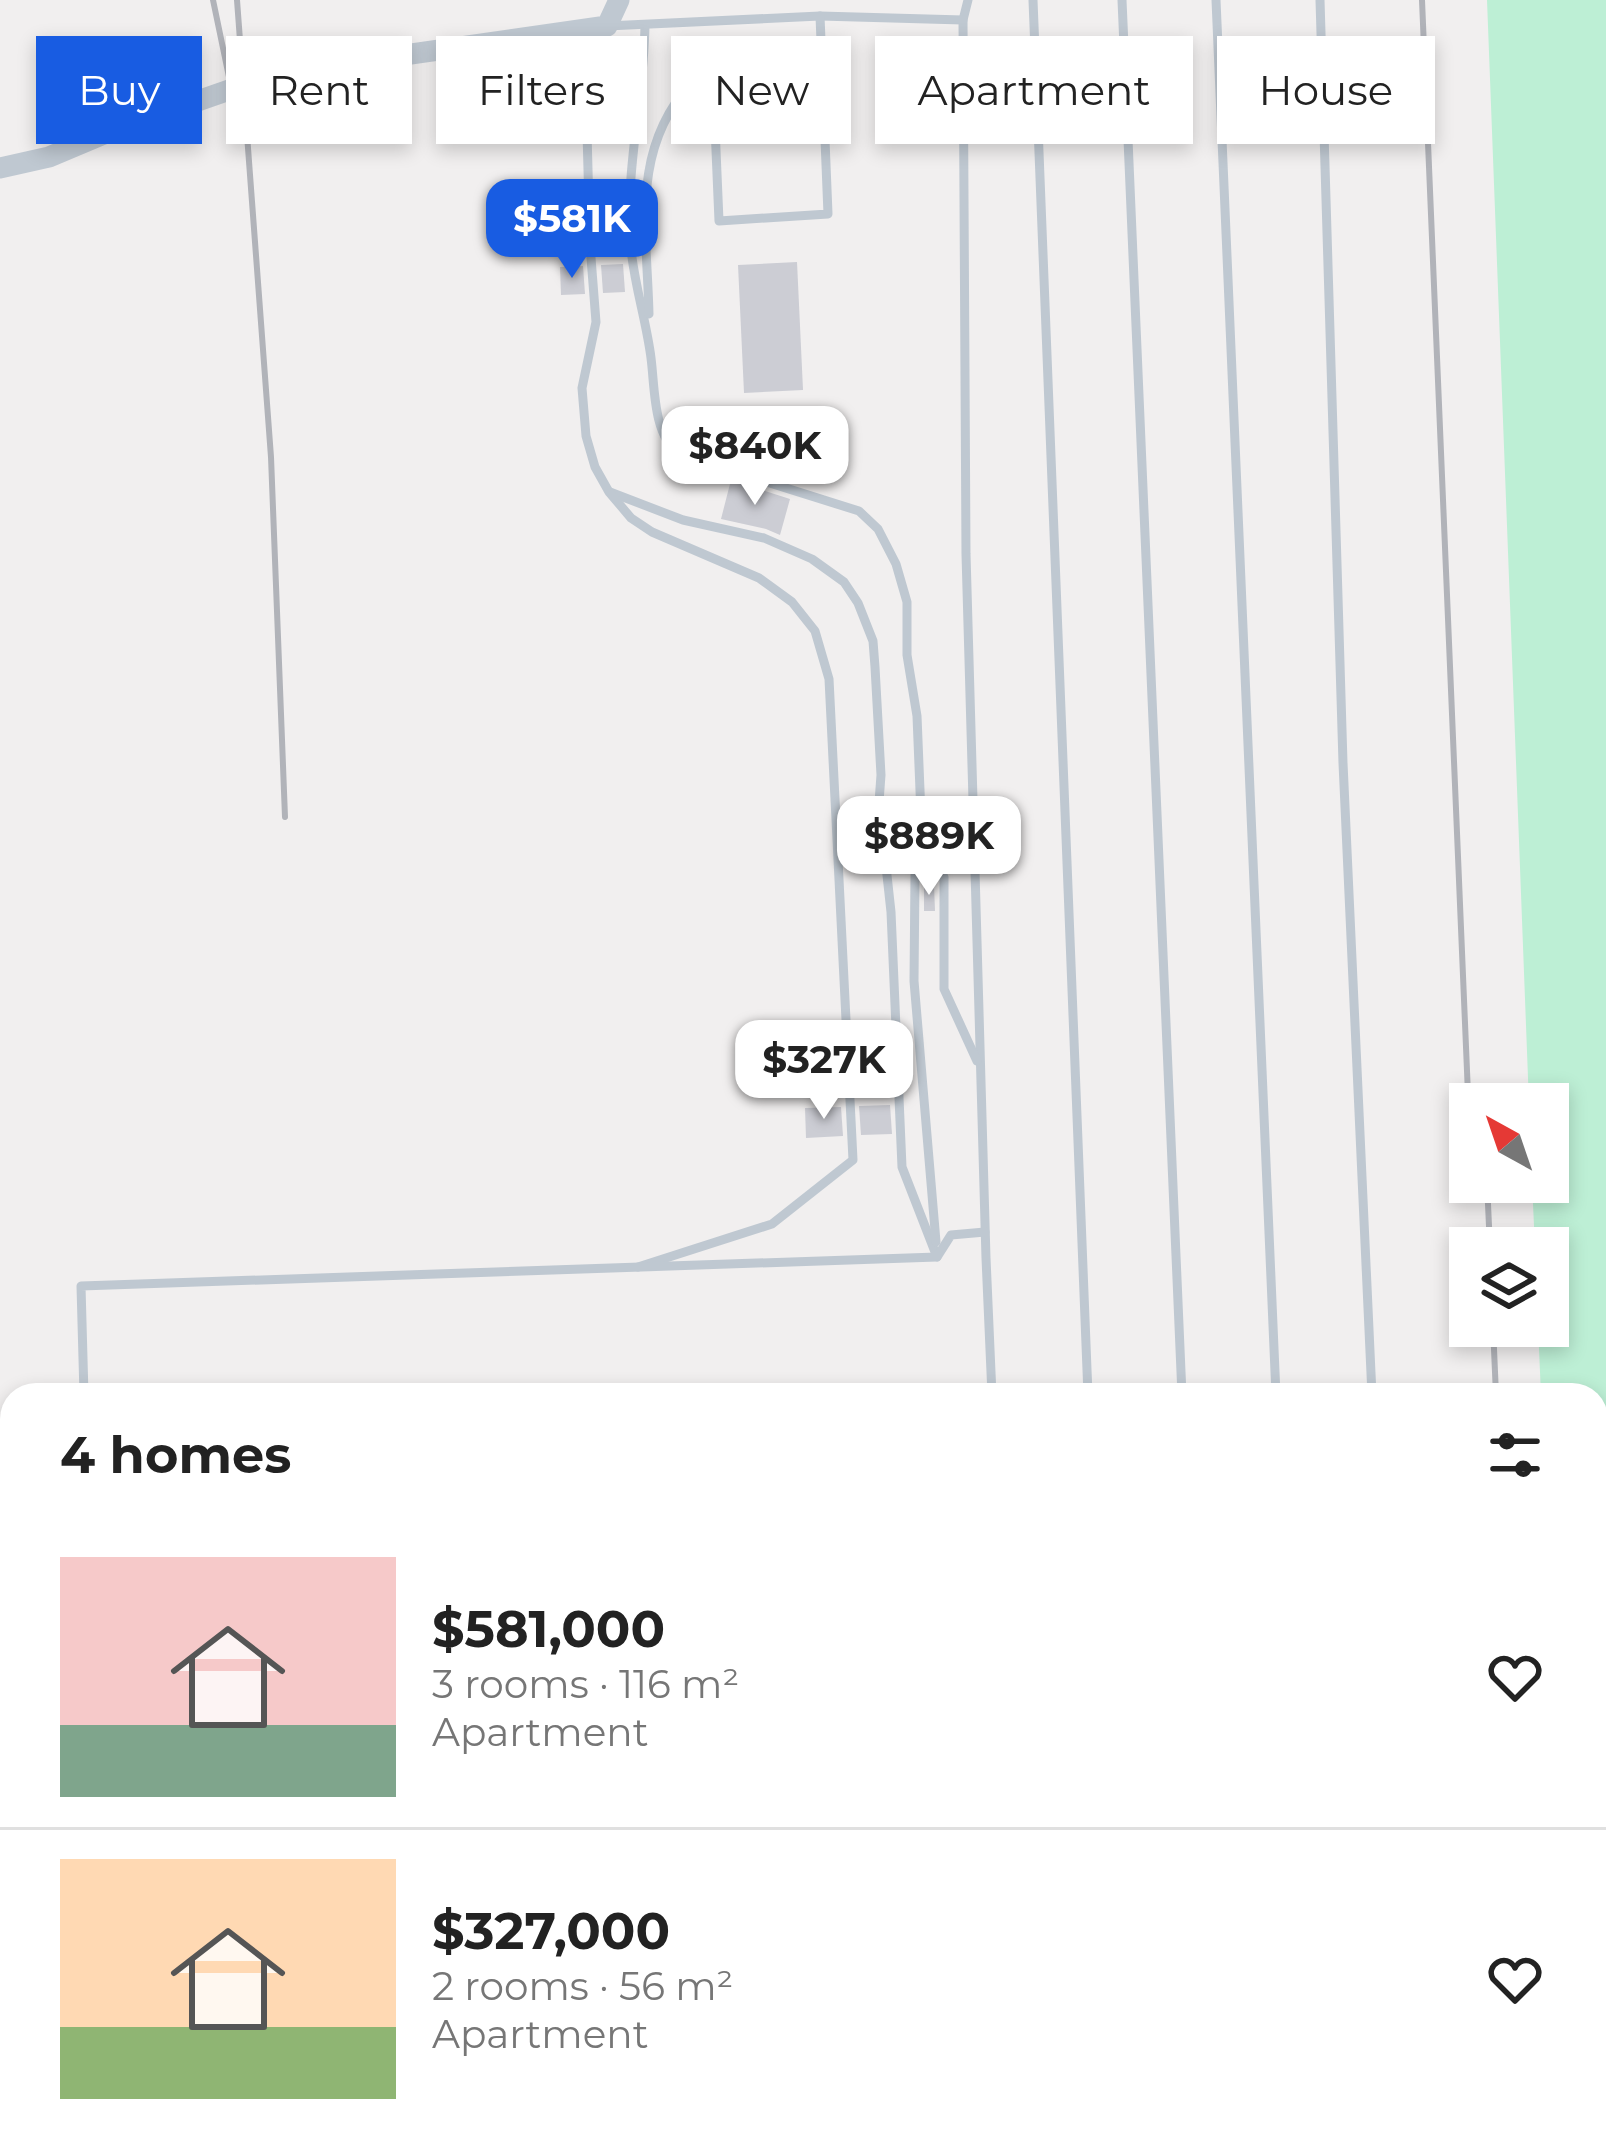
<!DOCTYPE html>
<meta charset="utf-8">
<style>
:root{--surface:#fff;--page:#f6f6f6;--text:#222;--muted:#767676;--line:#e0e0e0;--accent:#185ce2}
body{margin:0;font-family:Montserrat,sans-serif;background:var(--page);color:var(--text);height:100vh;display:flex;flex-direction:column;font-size:45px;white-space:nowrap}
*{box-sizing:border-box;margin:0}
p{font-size:39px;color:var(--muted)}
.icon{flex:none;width:66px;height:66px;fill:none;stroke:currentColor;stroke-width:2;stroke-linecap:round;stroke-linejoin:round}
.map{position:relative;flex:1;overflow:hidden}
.drawer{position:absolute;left:0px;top:1383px;width:1608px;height:771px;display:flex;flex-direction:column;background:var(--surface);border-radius:36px 36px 0 0;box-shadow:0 6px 18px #0003}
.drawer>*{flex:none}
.guide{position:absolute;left:36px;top:36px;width:1536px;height:108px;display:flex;gap:24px}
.needle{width:78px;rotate:320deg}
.buttons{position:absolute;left:1449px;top:1083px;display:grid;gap:24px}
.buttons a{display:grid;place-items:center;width:120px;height:120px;border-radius:0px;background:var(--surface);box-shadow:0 6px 18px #0003;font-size:60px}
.price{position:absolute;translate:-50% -102px;padding:0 27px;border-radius:24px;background:#fff;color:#222;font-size:39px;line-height:78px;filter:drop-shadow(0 3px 6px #0008)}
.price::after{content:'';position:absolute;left:50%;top:72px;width:36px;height:27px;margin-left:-18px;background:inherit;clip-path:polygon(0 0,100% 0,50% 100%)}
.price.on{background:var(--accent);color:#fff}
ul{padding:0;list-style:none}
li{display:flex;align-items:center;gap:36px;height:300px;padding:0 60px}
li+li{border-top:3px solid var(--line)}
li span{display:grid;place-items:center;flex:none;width:336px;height:240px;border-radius:0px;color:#555}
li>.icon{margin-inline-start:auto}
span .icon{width:144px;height:144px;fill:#fffc;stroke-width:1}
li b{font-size:51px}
h2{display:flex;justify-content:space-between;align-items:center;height:144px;padding:0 60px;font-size:51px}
.tag{padding:0 42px;border-radius:0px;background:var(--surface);box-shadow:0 6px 18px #0003;font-size:42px;line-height:108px}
.tag.on{background:var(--accent);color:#fff}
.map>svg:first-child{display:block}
.green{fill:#bdefd5}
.building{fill:#cccdd4}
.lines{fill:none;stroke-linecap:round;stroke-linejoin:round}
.service{stroke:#bfc8d1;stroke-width:9}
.tertiary{stroke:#bfc8d1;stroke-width:21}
.rail{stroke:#b1b3b9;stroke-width:6}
</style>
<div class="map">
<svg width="1606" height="2153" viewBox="0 0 1606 2153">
<rect width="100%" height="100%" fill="#f1efef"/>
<polygon class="green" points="1487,0 1606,0 1606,2153 1570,2153 1569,2142 1596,2142 1596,1395 1541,1395 1538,1326 1548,1326 1548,1248 1535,1248 1532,1182 1548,1182 1548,1104 1529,1104"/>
<g class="building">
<polygon points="797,262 803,390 744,393 738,265"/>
<polygon points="623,264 625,292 603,293 601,265"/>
<polygon points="583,266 585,294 561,295 560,267"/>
<polygon points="748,418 808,434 795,481 736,463"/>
<polygon points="731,480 790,499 780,535 766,529 721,519"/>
<polygon points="924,885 934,885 935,911 924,911"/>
<polygon points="890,1105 892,1134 861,1135 859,1106"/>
<polygon points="841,1107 843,1136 806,1138 805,1108"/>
</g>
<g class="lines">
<g class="service">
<polyline points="968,0 963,20 966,554 986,1258 992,1395"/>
<polyline points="1033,0 1088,1395"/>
<polyline points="1122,0 1182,1395"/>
<polyline points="1216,0 1276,1395"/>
<polyline points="1320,0 1343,763 1372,1395"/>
<polyline points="820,16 963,20"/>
<path d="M645,25C644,96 626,166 630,238C632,278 646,318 651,358C655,389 653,433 678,454L859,511L878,529L896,564L907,602V655L917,716L921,815L927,849L944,877V989L977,1061"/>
<polyline points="488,49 523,64 587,132"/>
<path d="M649,314C647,230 630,150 691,83C705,68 727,53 746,48C769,42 797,44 821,43"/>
<polyline points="610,492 683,520 764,538 812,559 844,582 858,603 873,641 875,667 881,775 879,802 891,912 902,1167 937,1257"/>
<polyline points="927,849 915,875 914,981 936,1242"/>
<polyline points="638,1267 772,1224 853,1160 829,679 815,631 792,602 759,578 652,532 631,518 609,492 595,467 586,436 582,388 596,322 590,245 587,132 592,69 607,26 820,16 828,214 719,221 714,103 823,97"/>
<polyline points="84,1395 81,1286 937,1257 951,1235 985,1232"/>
<polyline points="0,1869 12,1868"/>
<polyline points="78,2142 80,2153"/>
<polyline points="501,2142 503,2153"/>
<polyline points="1033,2142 1033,2153"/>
<polyline points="1118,2142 1118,2153"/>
<polyline points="1214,2142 1214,2153"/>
<polyline points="1308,2142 1308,2153"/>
<polyline points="1406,2142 1406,2153"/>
<polyline points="259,2153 264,2152"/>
</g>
<polyline class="tertiary" points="0,168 49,157 106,133 278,73 607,26 619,0"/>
<g class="rail">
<polyline points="213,0 229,77"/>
<polyline points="237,0 271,457 285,817"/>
<polyline points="1422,0 1470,1142"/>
<polyline points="1487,1182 1490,1248"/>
<polyline points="1493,1326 1496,1395"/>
<polyline points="551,2142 553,2153"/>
<polyline points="587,2142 589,2153"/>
<polyline points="624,2142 626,2153"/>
<polyline points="1529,2142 1530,2153"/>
</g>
</g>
</svg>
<div class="buttons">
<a><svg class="needle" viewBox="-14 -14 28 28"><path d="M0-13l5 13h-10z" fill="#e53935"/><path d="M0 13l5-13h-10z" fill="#767676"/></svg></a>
<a><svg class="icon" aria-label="layers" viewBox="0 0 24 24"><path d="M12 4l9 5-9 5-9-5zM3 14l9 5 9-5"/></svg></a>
</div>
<b class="price on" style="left:572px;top:281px">$581K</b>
<b class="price" style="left:755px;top:508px">$840K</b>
<b class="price" style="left:929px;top:898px">$889K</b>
<b class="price" style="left:824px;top:1122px">$327K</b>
<div class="guide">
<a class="tag on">Buy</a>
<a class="tag">Rent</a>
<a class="tag">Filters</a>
<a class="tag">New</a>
<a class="tag">Apartment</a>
<a class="tag">House</a>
</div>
<section class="drawer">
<h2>4 homes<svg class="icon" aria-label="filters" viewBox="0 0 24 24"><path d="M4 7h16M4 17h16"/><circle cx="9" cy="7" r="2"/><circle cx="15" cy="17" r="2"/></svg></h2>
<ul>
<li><span style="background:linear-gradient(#f6c9c9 70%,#7fa58c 0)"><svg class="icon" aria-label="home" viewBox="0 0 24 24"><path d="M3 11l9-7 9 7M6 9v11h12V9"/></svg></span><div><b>$581,000</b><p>3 rooms · 116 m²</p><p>Apartment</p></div><svg class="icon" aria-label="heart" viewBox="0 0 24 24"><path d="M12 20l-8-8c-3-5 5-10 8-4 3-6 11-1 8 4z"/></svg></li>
<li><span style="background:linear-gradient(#ffd9b3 70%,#8fb573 0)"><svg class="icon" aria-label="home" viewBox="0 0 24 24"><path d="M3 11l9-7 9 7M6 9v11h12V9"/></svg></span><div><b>$327,000</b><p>2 rooms · 56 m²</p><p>Apartment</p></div><svg class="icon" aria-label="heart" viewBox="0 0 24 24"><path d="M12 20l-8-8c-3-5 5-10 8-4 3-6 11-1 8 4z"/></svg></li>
</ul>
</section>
</div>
